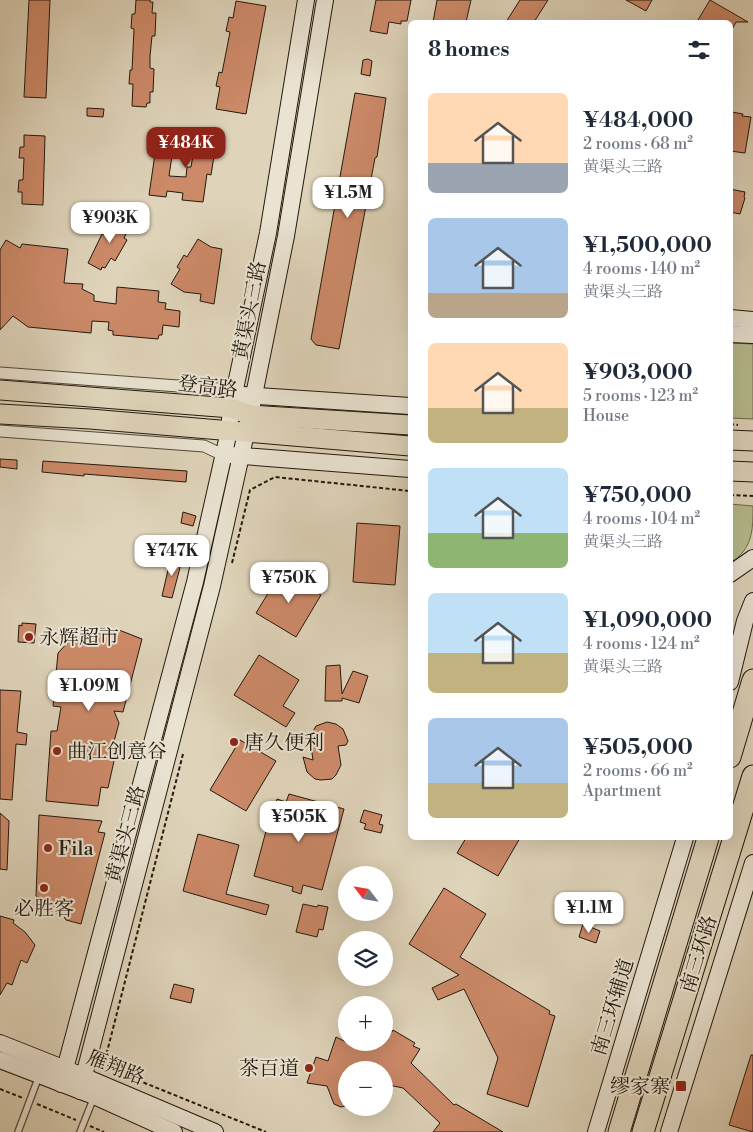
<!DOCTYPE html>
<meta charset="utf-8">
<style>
:root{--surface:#fff;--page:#f2f2f3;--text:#1f2937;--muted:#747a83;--accent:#8f2418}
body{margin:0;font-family:"Libre Bodoni","Noto Serif SC",serif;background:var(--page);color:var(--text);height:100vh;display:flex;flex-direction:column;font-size:19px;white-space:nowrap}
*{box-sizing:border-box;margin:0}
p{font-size:16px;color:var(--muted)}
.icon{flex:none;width:28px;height:28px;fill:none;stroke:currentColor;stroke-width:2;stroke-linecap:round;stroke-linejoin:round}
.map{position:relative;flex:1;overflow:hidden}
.panel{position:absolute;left:408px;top:20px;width:325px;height:820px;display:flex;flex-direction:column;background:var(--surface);border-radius:8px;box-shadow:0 5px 20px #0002}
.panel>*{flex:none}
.needle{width:32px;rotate:301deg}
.tools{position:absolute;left:338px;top:866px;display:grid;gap:10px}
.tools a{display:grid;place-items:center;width:55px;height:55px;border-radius:50%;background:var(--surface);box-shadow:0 5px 20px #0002;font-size:25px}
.price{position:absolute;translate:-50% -42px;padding:0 11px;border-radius:10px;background:#fff;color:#222;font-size:16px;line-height:32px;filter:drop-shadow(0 1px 2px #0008)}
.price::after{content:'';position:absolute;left:50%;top:30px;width:15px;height:11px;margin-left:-8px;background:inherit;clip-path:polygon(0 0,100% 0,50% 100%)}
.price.on{background:var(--accent);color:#fff}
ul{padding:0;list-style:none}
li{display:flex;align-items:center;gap:15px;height:125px;padding:0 20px}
li span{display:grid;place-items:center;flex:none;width:140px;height:100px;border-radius:8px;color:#555}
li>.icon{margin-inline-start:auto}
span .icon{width:60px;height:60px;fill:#fffc;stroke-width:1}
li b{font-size:21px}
h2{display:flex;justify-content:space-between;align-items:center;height:60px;padding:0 20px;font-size:21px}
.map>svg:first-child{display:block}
.green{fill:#b7bb8c;stroke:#6d6a4e}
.building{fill:#cd8a69;stroke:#23190f}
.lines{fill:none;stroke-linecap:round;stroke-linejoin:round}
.lane-casing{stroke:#52483a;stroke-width:8}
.street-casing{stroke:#52483a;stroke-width:13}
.secondary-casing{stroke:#23190f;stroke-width:18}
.primary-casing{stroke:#23190f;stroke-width:21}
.highway-casing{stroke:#23190f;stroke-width:23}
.path{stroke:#23190f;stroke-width:2;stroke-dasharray:4 2.5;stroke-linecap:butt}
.lane{stroke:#eae3d2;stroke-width:5.5}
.street{stroke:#eae3d2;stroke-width:11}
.secondary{stroke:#eae3d2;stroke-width:16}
.primary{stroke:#dfd4ba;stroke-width:19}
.highway{stroke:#dfd4ba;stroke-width:21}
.poi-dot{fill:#8f2418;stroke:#eae3d2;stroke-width:2}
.labels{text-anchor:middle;stroke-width:4;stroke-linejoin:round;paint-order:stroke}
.street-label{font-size:20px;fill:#23190f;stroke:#eae3d2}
.poi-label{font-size:20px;fill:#23190f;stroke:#eae3d2;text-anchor:start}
</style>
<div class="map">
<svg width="753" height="1132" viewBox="0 0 753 1132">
<rect width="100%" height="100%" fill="#dfd4ba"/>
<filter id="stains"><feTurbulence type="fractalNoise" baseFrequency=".004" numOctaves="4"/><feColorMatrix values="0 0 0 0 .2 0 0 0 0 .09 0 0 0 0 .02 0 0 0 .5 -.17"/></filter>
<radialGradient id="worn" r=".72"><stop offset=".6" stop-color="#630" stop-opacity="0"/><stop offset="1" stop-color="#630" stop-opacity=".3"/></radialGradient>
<g class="green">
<polygon points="730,343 753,344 753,419 730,418"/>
<path d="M730,504L753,506C753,530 753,549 730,563Z"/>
</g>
<g class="building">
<polygon points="29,0 50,0 46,98 24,97"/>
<polygon points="136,0 150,0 150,2 153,2 152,13 156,13 155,36 152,36 150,56 150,68 154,69 153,92 150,92 150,103 147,103 146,107 132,106 133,84 129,84 130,70 132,70 134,29 131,28 132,14 135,14"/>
<polygon points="376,0 411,0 407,21 401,21 401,24 389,22 387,34 370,31"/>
<polygon points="437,0 471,0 466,22 433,22"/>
<polygon points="520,0 548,0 534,22 506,22"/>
<polygon points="626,0 652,0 646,11"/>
<polygon points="710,0 748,22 736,22 730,33 730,22 703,22 698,20"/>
<polygon points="236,1 266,6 246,114 216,109 220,87 216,86 219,72 222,73 230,32 226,31 229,17 233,18"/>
<polygon points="368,59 372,61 370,76 361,74 363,60"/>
<polygon points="355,93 386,98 377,157 375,158 339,349 316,345 311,339"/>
<polygon points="87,108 104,109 103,117 87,116"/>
<polygon points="732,112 743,114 742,116 751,117 745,153 730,151 730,117 731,117"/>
<polygon points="201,128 216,130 221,134 221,137 218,156 214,156 211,175 207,174 203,202 182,200 183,193 167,191 166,197 149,195 156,147 173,149 169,176 186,177 187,167 191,167 194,149 198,150"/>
<polygon points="24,135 45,136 43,205 22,204 22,192 18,192 19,180 23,180 24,158 19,158 20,147 24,147"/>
<polygon points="730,189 745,192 744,197 745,198 740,214 730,212"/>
<polygon points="115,216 129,223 127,227 129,228 124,238 127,240 115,261 111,258 105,268 102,267 101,270 88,263 102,234 104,235"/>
<polygon points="198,239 211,247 222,249 214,304 200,301 201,294 184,292 171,284 180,269 177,267 184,255 187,257"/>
<polygon points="6,240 20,248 22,244 68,249 64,283 83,284 82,289 94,295 94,301 116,304 117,287 159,291 158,302 166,303 165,309 180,311 179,327 163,325 162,335 159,335 158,339 113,335 113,331 108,330 109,322 92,321 91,333 28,327 13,316 0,330 0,250"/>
<polygon points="0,459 17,460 17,469 0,467"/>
<polygon points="43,461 187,471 186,482 84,474 84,476 42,472"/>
<polygon points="183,512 196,516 193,526 181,523"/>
<polygon points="357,523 400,526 395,585 353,582"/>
<polygon points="171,557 182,560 172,598 162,596"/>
<polygon points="281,572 321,595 296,637 256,613"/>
<polygon points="22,623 36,624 34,643 18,642 19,625 22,626"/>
<polygon points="82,627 119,630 142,639 123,712 114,711 119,723 112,749 115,750 114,761 108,788 101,787 98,806 46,801 51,731 57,731 61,707 53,706 58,653"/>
<polygon points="259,655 299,680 283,706 295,713 286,727 234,695"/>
<polygon points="340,665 342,694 353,671 368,676 359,703 342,698 342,701 325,701 326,666"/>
<polygon points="0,690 21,691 17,732 27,734 26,745 16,744 12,800 0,799"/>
<polygon points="327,722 336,724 343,729 348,741 346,745 338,746 341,765 336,775 332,779 321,780 315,779 307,772 303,757 313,760 310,739 311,735 316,726"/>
<polygon points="240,740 276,761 246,811 210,790"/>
<polygon points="289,794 344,809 322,890 303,885 301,894 292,891 293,887 254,876 270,816 272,816 277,799 286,802"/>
<polygon points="364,810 382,815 379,824 383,825 381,833 364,829 366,824 360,822"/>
<polygon points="0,813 9,821 7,870 0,869"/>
<polygon points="39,815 102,821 98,832 105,833 81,924 66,920 63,915 52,912 36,896"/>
<polygon points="198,834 239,845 226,894 269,905 266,915 183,891"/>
<polygon points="466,838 520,838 498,876 457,853"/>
<polygon points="444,888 486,914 460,957 550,1011 549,1014 555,1016 528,1107 487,1094 498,1058 464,989 438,1000 432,988 459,975 409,944"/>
<polygon points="303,904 317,907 318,905 328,907 323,930 319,929 317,937 296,932"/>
<polygon points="0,916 14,920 13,923 25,932 35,945 27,963 21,960 12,985 7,983 0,995"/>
<polygon points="583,924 600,931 596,943 579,937"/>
<polygon points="174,984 194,989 191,1003 170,998"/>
<polygon points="393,1030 415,1043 413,1046 420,1049 411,1063 454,1105 456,1104 503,1132 433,1132 440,1123 403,1088 384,1084 384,1070 346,1070 346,1106 341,1107 334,1104 327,1086 307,1083 316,1057 328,1061 336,1037 346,1042 384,1042 388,1031 392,1032"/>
<polygon points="751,1055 753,1055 753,1132 729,1125"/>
</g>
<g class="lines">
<defs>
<g id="lane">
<polyline points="18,1132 39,1076"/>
<polyline points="80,1132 94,1097"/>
</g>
<g id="street">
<polyline points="0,373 219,389 234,394"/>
<polyline points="0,431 204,446 223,455"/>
</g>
<g id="secondary">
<polyline points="730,318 753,320"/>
<polyline points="730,334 753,335"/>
<polyline points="243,395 410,406"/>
<polyline points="230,455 410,469"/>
<polyline points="730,574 753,558"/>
<polyline points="730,682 745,621 753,601"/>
<polyline points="0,1043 83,1076 215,1132"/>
<polyline points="0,1060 94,1096 174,1132"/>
<polyline points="61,1084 195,582 229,431 231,408 268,233 306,0"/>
<polyline points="80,1091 212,586 250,415 286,236 325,0"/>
<polyline points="596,1132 685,838"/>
<polyline points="669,1132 753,863"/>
</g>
<g id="primary">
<polyline points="0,390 231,408 250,415 410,425"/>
<polyline points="0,414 90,419 410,446"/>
<polyline points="730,440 753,441"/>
<polyline points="730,471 753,472"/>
</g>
<g id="highway">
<polyline points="730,757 753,680"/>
<polyline points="619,1132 708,838"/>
<polyline points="643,1132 753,776"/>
</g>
</defs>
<use href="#lane" class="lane-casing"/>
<use href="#street" class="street-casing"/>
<use href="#secondary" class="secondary-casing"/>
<use href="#primary" class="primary-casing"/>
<use href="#highway" class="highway-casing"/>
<g class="path">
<polyline points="730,424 738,425"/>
<polyline points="730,495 753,496"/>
<polyline points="232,563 250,490 275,477 410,491"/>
<polyline points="183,754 107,1052 120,1073 266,1132"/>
<polyline points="0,1089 23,1098"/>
<polyline points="37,1104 76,1120"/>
<polyline points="90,1126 104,1132"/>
</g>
<use href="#lane" class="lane"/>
<use href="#street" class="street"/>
<use href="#secondary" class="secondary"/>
<use href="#primary" class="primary"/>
<use href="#highway" class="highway"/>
</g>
<g class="poi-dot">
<circle cx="29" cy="637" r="5"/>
<circle cx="234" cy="742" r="5"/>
<circle cx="57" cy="751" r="5"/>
<circle cx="48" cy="848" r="5"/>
<circle cx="44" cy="888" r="5"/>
<circle cx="309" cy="1068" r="5"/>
<rect x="675" y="1080" width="12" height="12" rx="2.5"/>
</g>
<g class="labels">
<g class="street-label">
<text transform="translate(249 310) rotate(-79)" y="7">黄渠头三路</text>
<text transform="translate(208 386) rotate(7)" y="7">登高路</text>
<text transform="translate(125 834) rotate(-75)" y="7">黄渠头三路</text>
<text transform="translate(698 954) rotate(-73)" y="7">南三环路</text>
<text transform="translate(612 1007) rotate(-73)" y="7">南三环辅道</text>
<text transform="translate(116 1067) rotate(22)" y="7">雁翔路</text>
</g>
<g class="poi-label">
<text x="39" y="644">永辉超市</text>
<text x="244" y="749">唐久便利</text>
<text x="67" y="758">曲江创意谷</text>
<text x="58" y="855">Fila</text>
<text x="44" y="915" text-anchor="middle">必胜客</text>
<text x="299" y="1075" text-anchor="end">茶百道</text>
<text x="670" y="1093" text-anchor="end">缪家寨</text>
</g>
</g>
<rect width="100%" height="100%" filter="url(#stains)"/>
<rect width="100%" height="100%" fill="url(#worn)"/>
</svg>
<div class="tools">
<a><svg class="needle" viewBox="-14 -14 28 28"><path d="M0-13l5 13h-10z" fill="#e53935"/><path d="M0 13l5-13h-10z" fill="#747a83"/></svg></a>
<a><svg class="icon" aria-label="layers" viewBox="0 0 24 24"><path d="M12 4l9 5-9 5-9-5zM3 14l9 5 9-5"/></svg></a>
<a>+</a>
<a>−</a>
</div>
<b class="price on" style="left:186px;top:169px">¥484K</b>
<b class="price" style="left:348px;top:219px">¥1.5M</b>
<b class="price" style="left:110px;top:244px">¥903K</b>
<b class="price" style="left:172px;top:577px">¥747K</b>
<b class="price" style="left:289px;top:604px">¥750K</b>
<b class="price" style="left:89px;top:712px">¥1.09M</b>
<b class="price" style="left:299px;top:843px">¥505K</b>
<b class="price" style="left:589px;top:934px">¥1.1M</b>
<section class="panel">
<h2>8 homes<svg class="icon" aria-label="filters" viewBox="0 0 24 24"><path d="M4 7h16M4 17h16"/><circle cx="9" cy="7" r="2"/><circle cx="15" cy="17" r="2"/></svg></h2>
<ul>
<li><span style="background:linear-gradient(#ffd9b3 70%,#9aa5b1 0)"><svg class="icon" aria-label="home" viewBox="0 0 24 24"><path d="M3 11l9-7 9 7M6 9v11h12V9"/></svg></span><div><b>¥484,000</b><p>2 rooms · 68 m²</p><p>黄渠头三路</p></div></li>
<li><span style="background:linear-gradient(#a9c7e8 75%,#b9a48a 0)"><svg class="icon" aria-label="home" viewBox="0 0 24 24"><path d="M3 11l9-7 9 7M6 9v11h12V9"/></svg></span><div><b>¥1,500,000</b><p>4 rooms · 140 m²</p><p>黄渠头三路</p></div></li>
<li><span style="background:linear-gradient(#ffd9b3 65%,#c2b280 0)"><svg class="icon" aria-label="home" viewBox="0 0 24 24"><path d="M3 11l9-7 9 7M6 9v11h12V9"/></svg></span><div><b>¥903,000</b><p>5 rooms · 123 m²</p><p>House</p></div></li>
<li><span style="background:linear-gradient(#bfe0f5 65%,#8fb573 0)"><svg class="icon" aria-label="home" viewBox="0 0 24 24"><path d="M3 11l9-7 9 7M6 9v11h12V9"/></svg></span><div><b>¥750,000</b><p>4 rooms · 104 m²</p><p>黄渠头三路</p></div></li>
<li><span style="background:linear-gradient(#bfe0f5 60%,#c2b280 0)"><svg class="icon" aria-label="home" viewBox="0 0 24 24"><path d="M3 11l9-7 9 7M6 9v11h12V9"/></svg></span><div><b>¥1,090,000</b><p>4 rooms · 124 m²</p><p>黄渠头三路</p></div></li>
<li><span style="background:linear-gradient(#a9c7e8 65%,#c2b280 0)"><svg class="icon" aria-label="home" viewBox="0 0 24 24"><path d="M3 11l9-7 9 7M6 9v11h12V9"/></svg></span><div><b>¥505,000</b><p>2 rooms · 66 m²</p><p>Apartment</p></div></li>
</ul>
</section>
</div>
